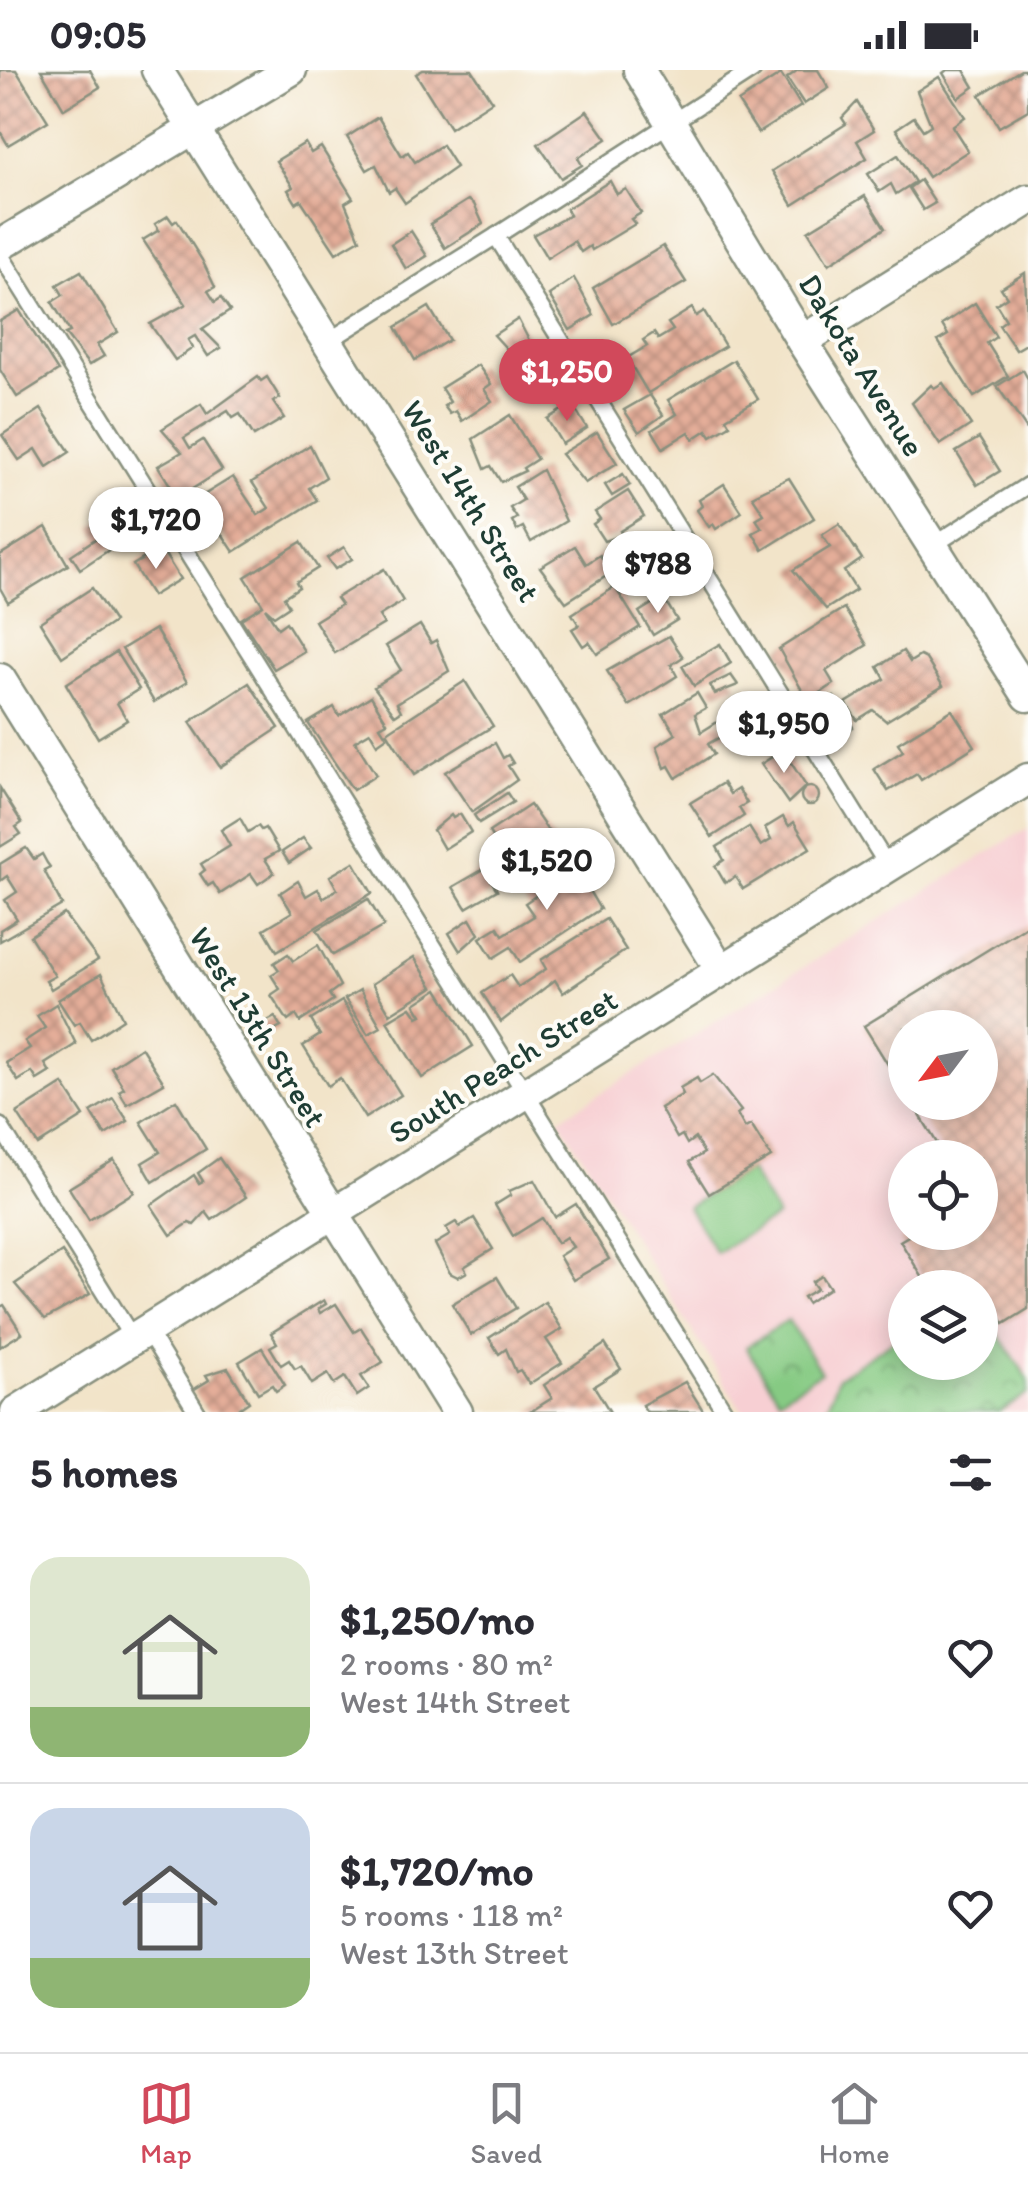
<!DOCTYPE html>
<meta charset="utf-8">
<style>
:root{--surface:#fff;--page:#f2f2f3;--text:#2b2b33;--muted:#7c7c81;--line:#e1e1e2;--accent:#d1495b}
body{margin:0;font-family:Itim,sans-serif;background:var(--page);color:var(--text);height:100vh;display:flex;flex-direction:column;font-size:38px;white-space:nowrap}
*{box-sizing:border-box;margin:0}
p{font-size:32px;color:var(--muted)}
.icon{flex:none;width:55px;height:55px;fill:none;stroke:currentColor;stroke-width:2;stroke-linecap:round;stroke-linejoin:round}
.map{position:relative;height:1342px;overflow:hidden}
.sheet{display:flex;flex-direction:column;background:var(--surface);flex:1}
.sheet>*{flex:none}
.needle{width:65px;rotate:238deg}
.buttons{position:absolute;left:888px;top:940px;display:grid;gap:20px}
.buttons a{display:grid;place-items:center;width:110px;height:110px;border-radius:50%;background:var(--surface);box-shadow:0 5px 25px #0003;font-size:50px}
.price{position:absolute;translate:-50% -85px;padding:0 22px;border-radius:35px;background:#fff;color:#222;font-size:32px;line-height:65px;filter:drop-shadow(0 2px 5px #0008)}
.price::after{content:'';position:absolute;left:50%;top:60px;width:30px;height:22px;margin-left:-15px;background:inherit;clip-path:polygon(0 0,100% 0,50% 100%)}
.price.selected{background:var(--accent);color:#fff}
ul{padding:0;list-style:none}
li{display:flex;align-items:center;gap:30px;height:250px;padding:0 30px}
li+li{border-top:2px solid var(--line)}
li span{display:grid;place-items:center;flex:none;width:280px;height:200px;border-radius:30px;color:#555}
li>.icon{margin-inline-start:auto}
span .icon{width:120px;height:120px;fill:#fffc;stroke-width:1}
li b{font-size:42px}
h2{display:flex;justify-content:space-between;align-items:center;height:120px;padding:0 30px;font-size:42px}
.status{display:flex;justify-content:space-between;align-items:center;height:70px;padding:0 50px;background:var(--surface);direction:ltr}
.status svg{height:28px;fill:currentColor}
.menu{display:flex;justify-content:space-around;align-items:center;height:140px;border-top:2px solid var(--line);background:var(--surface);font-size:28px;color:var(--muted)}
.menu a{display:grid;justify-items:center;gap:5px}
.menu .selected{color:var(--accent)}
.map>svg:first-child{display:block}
.built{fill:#f7cfd3;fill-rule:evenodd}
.park{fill:url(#park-crowns);stroke:#52845c;stroke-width:2.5}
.pitch{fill:#86ca83;stroke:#52845c;stroke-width:2.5}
.building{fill:url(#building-cross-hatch)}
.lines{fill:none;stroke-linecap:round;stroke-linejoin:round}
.service-casing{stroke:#88907e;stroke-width:20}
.minor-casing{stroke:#88907e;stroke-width:35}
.service{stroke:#fff;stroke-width:15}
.minor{stroke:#fff;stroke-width:30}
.labels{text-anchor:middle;stroke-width:8;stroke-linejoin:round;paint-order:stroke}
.street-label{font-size:32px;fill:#1f3d34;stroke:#fdfcf7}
</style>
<div class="status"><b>09:05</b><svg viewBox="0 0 49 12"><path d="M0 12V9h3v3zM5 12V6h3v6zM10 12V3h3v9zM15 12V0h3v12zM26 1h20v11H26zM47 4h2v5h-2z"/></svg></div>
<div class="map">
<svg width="1028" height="1342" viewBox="0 0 1028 1342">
<defs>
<pattern id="park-crowns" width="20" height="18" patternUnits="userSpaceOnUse" patternTransform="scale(2.5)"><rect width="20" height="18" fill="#86ca83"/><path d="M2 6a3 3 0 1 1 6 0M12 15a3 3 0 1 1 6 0" fill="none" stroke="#6da56c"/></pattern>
<pattern id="building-cross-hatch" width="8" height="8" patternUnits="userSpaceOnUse" patternTransform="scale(2.5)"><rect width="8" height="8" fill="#e4ad99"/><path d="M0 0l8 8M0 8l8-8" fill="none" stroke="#b88e7e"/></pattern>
</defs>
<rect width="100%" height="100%" fill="#fdfcf7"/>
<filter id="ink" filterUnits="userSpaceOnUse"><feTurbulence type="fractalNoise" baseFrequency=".01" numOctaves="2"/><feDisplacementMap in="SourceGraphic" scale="20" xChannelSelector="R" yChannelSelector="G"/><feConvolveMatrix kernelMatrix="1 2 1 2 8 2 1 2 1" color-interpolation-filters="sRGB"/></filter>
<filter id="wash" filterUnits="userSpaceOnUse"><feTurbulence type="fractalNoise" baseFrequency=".0048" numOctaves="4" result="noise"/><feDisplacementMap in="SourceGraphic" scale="40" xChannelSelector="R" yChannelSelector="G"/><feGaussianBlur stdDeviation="2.25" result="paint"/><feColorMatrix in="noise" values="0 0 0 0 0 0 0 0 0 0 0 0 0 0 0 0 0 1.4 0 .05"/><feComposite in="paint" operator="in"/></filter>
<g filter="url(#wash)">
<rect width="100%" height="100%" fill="#f2e4c9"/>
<path class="built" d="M1028,758V1342H743L559,1049ZM905,958H980V1032H905ZM905,1088H980V1162H905ZM905,1218H980V1292H905Z"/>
<g class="park">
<polygon points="981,1238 1028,1309 1028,1323 999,1342 825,1342 838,1307 905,1263 905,1292 980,1292"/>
<polygon points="788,1250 821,1302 779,1328 746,1277"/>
</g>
<polygon class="pitch" points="749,1100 777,1146 716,1183 688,1137"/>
<g id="blocks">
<g class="building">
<polygon points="0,0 16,0 48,51 8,75 0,61"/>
<polygon points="41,0 90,0 100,17 64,39"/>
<polygon points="423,0 472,0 492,31 450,58 416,4"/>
<polygon points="798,0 818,0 829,18 804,34 787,8"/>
<polygon points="947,0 964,0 974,17 958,28 943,3"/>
<polygon points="1021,0 1028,0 1028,40 999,57 980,25"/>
<polygon points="781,4 801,36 758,63 738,32"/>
<polygon points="939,7 965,47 952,56 968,81 928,107 896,59 914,47 923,60 931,55 917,21"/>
<polygon points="857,32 874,60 857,71 867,88 793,135 772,101 846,54 842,48"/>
<polygon points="587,41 607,69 578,88 582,95 561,108 538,74"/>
<polygon points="378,47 402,86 408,82 415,92 442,75 456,97 405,133 395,118 389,122 376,95 367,100 347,67"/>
<polygon points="305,73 311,83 321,77 353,128 345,133 360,169 336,183 301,130 296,133 288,120 293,117 276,91"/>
<polygon points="898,85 915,112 896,124 891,114 879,122 868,104"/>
<polygon points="920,110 935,133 923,140 909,118"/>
<polygon points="610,111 617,124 626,119 641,143 631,149 635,154 592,180 590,176 581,182 574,171 547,188 533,165 570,145 566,139"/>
<polygon points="865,126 885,158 829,194 808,161"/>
<polygon points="468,130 474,134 483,154 445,178 430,154"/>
<polygon points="168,146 173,153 177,150 202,190 215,217 208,221 215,232 221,228 230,241 202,259 221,278 208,286 195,266 188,270 193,278 175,290 150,254 186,234 143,170 159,160 155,154"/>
<polygon points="411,161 427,186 406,199 391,174"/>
<polygon points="663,176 686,212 613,254 593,218"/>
<polygon points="81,201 118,262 97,275 104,286 89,295 65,264 70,262 52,232 63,225 57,215"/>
<polygon points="1025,203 1028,273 1016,280 999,255 1006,250 996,234 1007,227 1001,218"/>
<polygon points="574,208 594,245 570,260 549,225"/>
<polygon points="975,233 996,267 987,273 1008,306 974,327 938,271 948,265 942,255"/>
<polygon points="429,237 449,270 415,290 396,257"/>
<polygon points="692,238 696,246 704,241 725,276 648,323 627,288 647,276 643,270 654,263 658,269 673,260 668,253"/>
<polygon points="19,240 58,301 17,327 0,300 0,251"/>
<polygon points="518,249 534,280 518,291 494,265"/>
<polygon points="734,290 758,329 726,348 730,355 711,366 707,360 693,369 689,362 663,378 652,360 677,344 668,330"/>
<polygon points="478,295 491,314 484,319 492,331 462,351 456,341 450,344 444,336 450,332 441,318"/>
<polygon points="1023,300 1028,309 1028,361 997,316"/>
<polygon points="258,307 261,311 267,307 280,328 273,332 284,348 254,366 240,344 233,348 228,341 184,368 190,378 203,370 222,400 178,428 158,396 182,382 162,359 201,334 207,344"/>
<polygon points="943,313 971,355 940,375 912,333 931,315 934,318"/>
<polygon points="650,325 663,345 639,362 624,340"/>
<polygon points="572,334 587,358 562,374 547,349"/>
<polygon points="41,339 70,382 47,397 36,379 19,390 2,365"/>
<polygon points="510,345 537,389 523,398 525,401 501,412 491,396 485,399 473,369"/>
<polygon points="597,362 617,393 585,413 561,384"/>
<polygon points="979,368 1000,401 977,415 956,382"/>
<polygon points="310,375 326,407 309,418 317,430 234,482 199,428 233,407 258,445 269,438 252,412"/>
<polygon points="542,400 566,451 531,472 523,457 517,460 512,451 517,448 510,438 523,430 515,417"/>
<polygon points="623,404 630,415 612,426 605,415"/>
<polygon points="789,408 814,448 763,480 753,463 762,458 756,449 764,444 752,426"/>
<polygon points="724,414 742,442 716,459 713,454 709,457 697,440 702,436 699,430"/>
<polygon points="628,421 644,446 620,461 622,465 604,471 593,454 600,449 595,442"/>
<polygon points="131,432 147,455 80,499 71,485 98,467 92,457"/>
<polygon points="839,454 862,489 844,501 856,520 826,539 793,500 830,477 822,465"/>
<polygon points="46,457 68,495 8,532 0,518 0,485"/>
<polygon points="301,472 318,498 296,512 299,517 284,527 289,536 274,546 265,538 278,558 286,552 304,581 274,599 241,549 263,535 245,507"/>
<polygon points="575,476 586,494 600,485 611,503 566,532 540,497"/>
<polygon points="344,477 352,489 335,499 327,488"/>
<polygon points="161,478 180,509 152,526 133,495"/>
<polygon points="384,499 403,531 379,546 384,554 335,583 315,551 341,535 336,528"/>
<polygon points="615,517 640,557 597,584 589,572 583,576 572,559 579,555 572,544"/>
<polygon points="92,518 114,552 62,587 40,552"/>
<polygon points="663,527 677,550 653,565 639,542"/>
<polygon points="844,538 867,575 826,601 834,614 808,631 779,579"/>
<polygon points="420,555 431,573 436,570 449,601 397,633 401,641 395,645 374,617 401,600 386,576"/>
<polygon points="155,559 187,612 154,632 122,579"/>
<polygon points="669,566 683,587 671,595 677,606 629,636 607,601"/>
<polygon points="720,574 731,593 694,616 682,596"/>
<polygon points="903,581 910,592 920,586 926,589 943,616 886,651 873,640 857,650 846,633 885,609 878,597"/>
<polygon points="116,582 139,619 117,633 127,650 98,668 66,614"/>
<polygon points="731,605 738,615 715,624 710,615"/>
<polygon points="465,611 493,656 414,705 387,662"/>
<polygon points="249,613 279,658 220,697 190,652"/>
<polygon points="697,623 706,638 695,644 701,662 719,651 727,663 708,674 714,684 676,708 669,696 665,698 657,676 676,664 663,644"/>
<polygon points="371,626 387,652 380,656 387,667 377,674 370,662 355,671 376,705 353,720 308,653 334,637 339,646"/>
<polygon points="834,627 853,657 834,669 815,639"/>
<polygon points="952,640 975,676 921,710 917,704 888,721 874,699 903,681 898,673"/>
<polygon points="495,673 503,688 508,685 513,693 508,696 517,710 472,742 445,702"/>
<polygon points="783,680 806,716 788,733 761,694"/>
<polygon points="723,713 730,724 738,719 747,733 739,738 744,746 712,767 690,733"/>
<circle cx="810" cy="726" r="9"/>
<polygon points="0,718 22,753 16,757 21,764 0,777"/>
<polygon points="507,723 513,732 479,753 474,745"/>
<polygon points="530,735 562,781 510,811 500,796 505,789 498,778 493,781 488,773 494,770 489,762"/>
<polygon points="460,744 471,762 444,779 433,760 451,745 453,748"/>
<polygon points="783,747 789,756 794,752 810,778 743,819 735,807 725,813 715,796 724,790 717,777 749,757 761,776 771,770 765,758"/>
<polygon points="240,748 248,762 258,756 261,760 265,758 279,781 265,789 274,803 258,814 251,804 220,824 213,813 208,816 200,804 205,800 201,794 230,776 221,760"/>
<polygon points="303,768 311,778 289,793 282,782"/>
<polygon points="26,778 34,789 42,784 47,793 50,797 44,800 62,835 0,871 0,860 17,849 5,830 17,822 7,806 0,811 0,794"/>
<polygon points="570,789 600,839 520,892 511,877 493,888 480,868 498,857 503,865 534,846 525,833 537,825 530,814"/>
<polygon points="354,792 372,823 277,881 264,859 292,842 280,823 298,811 306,826 318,819 323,828 337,819 330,806"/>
<polygon points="484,799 497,820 466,838 453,817"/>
<polygon points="368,829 384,856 333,885 317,860"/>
<polygon points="64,844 98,890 51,919 46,911 55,906 30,866"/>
<polygon points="470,849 479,864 460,881 449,863"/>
<polygon points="606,849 626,880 563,923 555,910 501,952 482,923 510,905 518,917 546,899 541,890"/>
<polygon points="1028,855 1028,1239 1004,1254 986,1224 980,1228 980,1218 929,1218 900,1171 915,1162 980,1162 980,1088 946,1088 912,1032 980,1032 980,958 905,958 905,1022 864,956"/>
<polygon points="318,875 340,916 329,924 333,930 300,952 296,945 288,951 271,925 280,919 271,905 279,900 274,893 288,884 293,891"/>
<polygon points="414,887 433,917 390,944 372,914"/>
<polygon points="101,904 123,949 91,970 80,952 74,955 58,930"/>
<polygon points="438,919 473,976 422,1008 387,951 411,937 418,947 422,945 415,934"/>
<polygon points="360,920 381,957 368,964 345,929"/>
<polygon points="342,931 401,1025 365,1048 340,1008 328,1016 303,976 320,965 311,950"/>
<polygon points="56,934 76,974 45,994 50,1002 37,1010 32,1002 18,1011 6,993 30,978 25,971 45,958 37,946"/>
<polygon points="275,947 281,957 262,967 256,957"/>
<polygon points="141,977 164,1013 127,1034 119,1021 124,1018 111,997"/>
<polygon points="713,1005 741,1041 737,1044 745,1058 751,1055 771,1087 709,1124 689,1092 704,1083 695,1068 687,1074 682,1065 677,1068 660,1038 683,1024 680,1018 697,1008 700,1013"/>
<polygon points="63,1014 84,1046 38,1075 17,1043"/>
<polygon points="113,1028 128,1051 105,1065 91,1042"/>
<polygon points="176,1030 206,1079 153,1112 142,1093 160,1082 141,1052"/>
<polygon points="219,1088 246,1127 212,1150 206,1142 194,1155 189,1153 171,1165 151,1135 194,1105 199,1113 203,1111 198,1103"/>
<polygon points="114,1090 134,1122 89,1150 69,1118"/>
<polygon points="534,1110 555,1147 576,1134 609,1189 573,1210 559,1186 573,1177 566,1167 557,1173 542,1148 513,1166 495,1135 511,1125 509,1121"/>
<polygon points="474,1148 493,1179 464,1197 467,1202 458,1207 450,1203 435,1174 450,1165 446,1158 456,1152 459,1157"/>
<polygon points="62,1182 90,1224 45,1249 15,1214"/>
<polygon points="822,1206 830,1218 807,1233 803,1227 817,1219 812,1212"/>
<polygon points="497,1207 516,1238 471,1265 452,1234"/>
<polygon points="324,1230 326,1234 318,1239 320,1243 336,1234 354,1262 361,1258 383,1292 361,1306 369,1318 357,1326 345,1307 334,1314 328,1304 312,1314 301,1296 295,1299 289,1290 281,1295 270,1277 277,1273 271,1263"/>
<polygon points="545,1232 562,1259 546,1269 562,1293 529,1314 520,1300 516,1302 506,1279 499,1284 489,1268"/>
<polygon points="4,1235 22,1263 0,1277 0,1237"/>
<polygon points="605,1274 621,1299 594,1316 610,1342 530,1342 552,1328 544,1315"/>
<polygon points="262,1278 285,1315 276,1321 272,1315 258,1323 239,1292"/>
<polygon points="228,1298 249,1332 240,1338 243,1342 207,1342 193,1320 209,1310 206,1305"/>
<polygon points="685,1312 704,1342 647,1342 642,1335"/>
</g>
</g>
</g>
<g filter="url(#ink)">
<use href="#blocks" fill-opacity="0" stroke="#88907e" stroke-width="2.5"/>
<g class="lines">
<defs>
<g id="service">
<polyline points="496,166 753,0"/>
<polyline points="0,184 725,1342"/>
<polyline points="330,270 496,166 889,798"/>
<polyline points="935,474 1028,415"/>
<polyline points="0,1056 133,1269"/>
<polyline points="147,1260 197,1342"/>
</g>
<g id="minor">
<polyline points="157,0 721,900"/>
<polyline points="639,0 802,271 1028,626"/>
<polyline points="0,175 291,0"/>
<polyline points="802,271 1028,130"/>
<polyline points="0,609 457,1342"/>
<polyline points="16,1342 1028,709"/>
</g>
</defs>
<use href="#service" class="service-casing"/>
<use href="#minor" class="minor-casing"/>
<use href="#service" class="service"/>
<use href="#minor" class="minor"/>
</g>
</g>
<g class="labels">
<g class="street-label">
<text transform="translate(862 295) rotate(58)" y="11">Dakota Avenue</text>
<text transform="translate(471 431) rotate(58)" y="11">West 14th Street</text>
<text transform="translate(258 957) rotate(58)" y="11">West 13th Street</text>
<text transform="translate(503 996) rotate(-32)" y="11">South Peach Street</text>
</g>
</g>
</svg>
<div class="buttons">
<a><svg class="needle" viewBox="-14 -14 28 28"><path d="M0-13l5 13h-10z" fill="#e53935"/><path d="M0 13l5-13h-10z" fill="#7c7c81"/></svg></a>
<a><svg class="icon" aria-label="locate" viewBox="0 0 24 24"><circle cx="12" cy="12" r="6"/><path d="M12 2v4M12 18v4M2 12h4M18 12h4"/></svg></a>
<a><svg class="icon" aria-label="layers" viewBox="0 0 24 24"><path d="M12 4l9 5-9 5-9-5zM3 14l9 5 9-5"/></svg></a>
</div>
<b class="price selected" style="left:567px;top:354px">$1,250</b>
<b class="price" style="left:156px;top:502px">$1,720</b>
<b class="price" style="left:658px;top:546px">$788</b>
<b class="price" style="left:784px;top:706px">$1,950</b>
<b class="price" style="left:547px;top:843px">$1,520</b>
</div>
<section class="sheet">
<h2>5 homes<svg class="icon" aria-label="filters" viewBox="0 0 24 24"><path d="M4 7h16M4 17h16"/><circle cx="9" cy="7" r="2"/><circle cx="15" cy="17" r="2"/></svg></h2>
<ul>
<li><span style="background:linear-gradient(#dfe7d0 75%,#8fb573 0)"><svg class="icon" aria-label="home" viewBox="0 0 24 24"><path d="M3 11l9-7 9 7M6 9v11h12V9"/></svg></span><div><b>$1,250/mo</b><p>2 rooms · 80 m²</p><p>West 14th Street</p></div><svg class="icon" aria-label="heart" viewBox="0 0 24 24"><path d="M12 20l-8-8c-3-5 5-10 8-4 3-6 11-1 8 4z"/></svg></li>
<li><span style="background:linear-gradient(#c9d6e8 75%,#8fb573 0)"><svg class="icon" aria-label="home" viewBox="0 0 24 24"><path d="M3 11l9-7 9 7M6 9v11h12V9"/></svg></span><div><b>$1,720/mo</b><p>5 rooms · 118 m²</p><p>West 13th Street</p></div><svg class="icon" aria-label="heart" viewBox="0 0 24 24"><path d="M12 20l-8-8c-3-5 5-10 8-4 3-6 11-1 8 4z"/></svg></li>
</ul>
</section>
<nav class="menu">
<a class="selected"><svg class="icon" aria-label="map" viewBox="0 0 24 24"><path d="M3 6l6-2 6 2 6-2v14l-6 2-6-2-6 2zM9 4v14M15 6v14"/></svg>Map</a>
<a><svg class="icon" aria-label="saved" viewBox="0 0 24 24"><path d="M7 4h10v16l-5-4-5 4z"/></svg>Saved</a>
<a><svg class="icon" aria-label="home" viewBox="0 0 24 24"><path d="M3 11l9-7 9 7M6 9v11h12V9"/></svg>Home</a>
</nav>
